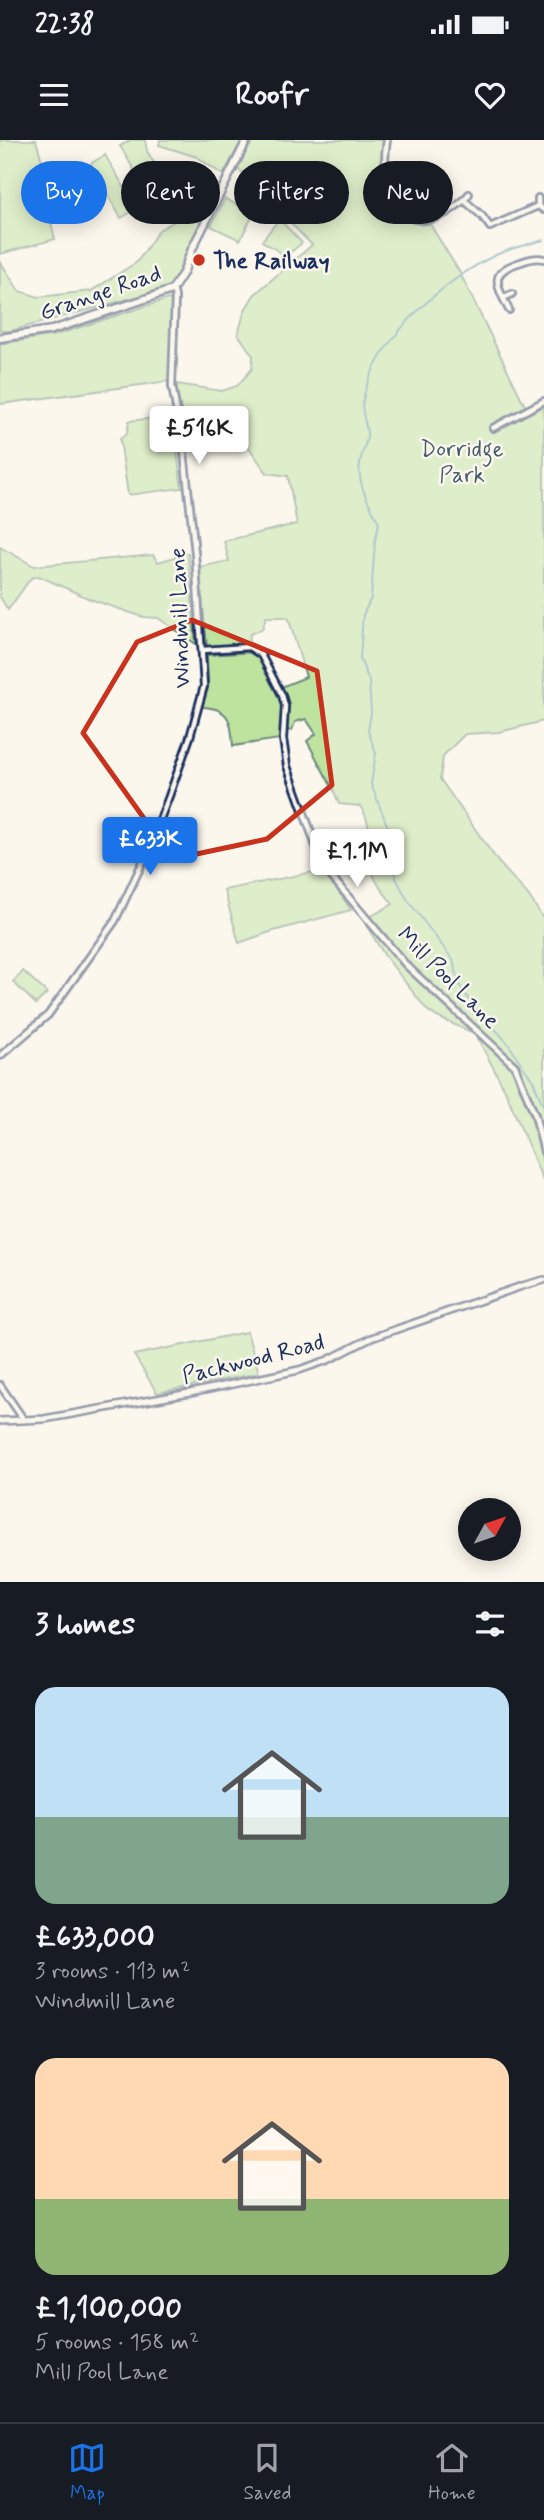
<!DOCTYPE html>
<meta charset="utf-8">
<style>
:root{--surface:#171b24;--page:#20242c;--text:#f1f3f6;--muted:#9ea1a6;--line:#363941;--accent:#1a73e8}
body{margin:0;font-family:Mynerve,sans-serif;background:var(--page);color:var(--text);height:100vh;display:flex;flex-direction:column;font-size:26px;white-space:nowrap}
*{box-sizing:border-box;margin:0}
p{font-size:23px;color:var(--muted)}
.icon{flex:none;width:38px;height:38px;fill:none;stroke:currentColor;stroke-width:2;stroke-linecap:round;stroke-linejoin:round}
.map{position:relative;height:1442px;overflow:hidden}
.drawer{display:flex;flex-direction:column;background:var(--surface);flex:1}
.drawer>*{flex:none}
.top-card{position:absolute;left:21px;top:21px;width:502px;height:63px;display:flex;gap:14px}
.needle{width:46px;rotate:50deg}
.tools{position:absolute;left:458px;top:1358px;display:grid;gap:14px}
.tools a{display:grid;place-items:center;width:63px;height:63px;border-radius:50%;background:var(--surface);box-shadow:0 4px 18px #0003;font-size:35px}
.price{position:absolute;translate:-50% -60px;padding:0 16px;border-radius:7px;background:#fff;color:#222;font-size:23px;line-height:46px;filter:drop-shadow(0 2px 4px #0008)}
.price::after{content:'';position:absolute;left:50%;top:42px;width:21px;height:16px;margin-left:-10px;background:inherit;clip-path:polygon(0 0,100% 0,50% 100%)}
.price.selected{background:var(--accent);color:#fff}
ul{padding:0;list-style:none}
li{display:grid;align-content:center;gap:14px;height:371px;padding:0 35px}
li span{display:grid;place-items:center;height:217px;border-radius:21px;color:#555}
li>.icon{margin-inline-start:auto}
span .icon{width:126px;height:126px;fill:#fffc;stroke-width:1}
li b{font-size:30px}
h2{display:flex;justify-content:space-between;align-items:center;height:84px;padding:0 35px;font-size:30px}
.chip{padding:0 24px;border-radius:32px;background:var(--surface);box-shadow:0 4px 18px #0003;font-size:24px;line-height:63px}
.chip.selected{background:var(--accent);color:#fff}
.status{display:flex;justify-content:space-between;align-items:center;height:49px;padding:0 35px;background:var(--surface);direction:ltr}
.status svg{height:19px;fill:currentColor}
header{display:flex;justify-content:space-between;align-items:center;height:91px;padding:0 35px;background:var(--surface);font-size:32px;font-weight:700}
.dock{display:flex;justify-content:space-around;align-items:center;height:98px;border-top:2px solid var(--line);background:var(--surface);font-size:19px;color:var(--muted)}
.dock a{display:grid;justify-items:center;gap:4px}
.dock .selected{color:var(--accent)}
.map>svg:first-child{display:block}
.green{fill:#bde39f;stroke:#6c897e;stroke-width:2}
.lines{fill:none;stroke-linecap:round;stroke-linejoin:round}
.stream{stroke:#5991aa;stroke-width:2}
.minor-casing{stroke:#1b2f5e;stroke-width:10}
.tertiary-casing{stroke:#1b2f5e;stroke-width:10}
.secondary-casing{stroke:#1b2f5e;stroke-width:11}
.minor{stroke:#fbf7ec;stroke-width:4.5}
.tertiary{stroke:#fbf7ec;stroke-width:5}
.secondary{stroke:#fbf7ec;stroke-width:6}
.marked{fill:none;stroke:#c8321e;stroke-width:5;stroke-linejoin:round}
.poi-dot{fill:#c8321e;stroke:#fbf7ec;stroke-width:2.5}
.labels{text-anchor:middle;stroke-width:5;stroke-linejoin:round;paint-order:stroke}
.poi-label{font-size:23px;font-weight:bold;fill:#1b2f5e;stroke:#fbf7ec;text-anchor:start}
.street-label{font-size:23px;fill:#1b2f5e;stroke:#fbf7ec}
.park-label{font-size:23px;fill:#445c6e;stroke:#fbf7ec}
</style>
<div class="status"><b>22:38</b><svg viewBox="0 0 49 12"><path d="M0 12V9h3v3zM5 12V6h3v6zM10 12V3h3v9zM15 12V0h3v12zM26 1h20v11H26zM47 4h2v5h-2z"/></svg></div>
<header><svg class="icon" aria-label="menu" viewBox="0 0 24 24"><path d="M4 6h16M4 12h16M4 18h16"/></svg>Roofr<svg class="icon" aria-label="heart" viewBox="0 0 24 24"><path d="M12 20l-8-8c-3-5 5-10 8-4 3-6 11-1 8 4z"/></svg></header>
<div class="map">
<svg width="544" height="1442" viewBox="0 0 544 1442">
<rect width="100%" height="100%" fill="#fbf7ec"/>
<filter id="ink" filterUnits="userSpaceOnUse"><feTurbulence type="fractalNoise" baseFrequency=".0143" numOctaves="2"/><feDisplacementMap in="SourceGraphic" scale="14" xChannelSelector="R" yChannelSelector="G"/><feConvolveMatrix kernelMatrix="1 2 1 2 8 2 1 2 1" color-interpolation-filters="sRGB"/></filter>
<g filter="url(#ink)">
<g class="green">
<polygon points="0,0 36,0 49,45 44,53 55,99 0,114"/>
<polygon points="131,0 145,0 147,11 170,50 121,78 90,24 105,15 124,47 139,38 120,6"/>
<polygon points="160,0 242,0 223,35 197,17 159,5"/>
<path d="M254,0H384C381,41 378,75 428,81L460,133L528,272L544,263V581L499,592L465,594L443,616L440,639L499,723L529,756L544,780V994L520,928L407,824L368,778L393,764C386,755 378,747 374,736C367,712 375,687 360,666L339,664L334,651L307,601L316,594L306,579L295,582L292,590L286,591V563L281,547L306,537L288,477H266L262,489L250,494L249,504L207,507L199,427L229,421L224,401L297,384L288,336L267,333L240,295L188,309L176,244L222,251L237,246L252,229L253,216L238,194L245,170L254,155L312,105L236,27Z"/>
<polygon points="225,59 254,73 240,100 211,86"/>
<polygon points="187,74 201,83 181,131 172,145 158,151 10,191 0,191 0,121 19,151 39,157 91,151 137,122 159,90"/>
<polygon points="279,79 302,103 286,116 262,101"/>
<polygon points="168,159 172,161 169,241 0,264 0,204 56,195"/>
<polygon points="172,276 182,348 128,355 120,299 127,293 129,281"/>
<polygon points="0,407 34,426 153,415 158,422 188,413 196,504 158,478 143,477 90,459 39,436 31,438 8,470 0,457"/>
<path d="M255,512L264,523L282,565L280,599L233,606C231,581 230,568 202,567L208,548L207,515Z"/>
<polygon points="323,730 351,770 270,792 239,803 224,750"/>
<polygon points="363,780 403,826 474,893 437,877 427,870 385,816"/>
<polygon points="23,831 47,853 36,864 13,842"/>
<path d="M475,893C487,904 502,914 512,927C527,947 544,1017 544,1043L505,950Z"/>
<polygon points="247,1192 259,1233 157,1253 134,1215"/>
</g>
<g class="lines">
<path class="stream" d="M544,100C529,104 512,108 498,114C445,138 374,201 363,260C360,272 368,285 367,297C366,306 361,314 360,323C357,347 369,361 379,383L375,401L371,458L363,475L360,519L369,541L371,573L368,591L376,613L371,644L387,685L396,738L407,759L453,820L459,844L471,863L507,902L533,941L544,967"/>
<defs>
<g id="minor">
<path d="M387,0C377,58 407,110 464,60L482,76L490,87L538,66"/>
<polyline points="538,58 538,66 544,70"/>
<polyline points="464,60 469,54"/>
<polyline points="503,158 512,154"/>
<path d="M509,170C497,145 487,132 521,122C529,119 536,117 544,119"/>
<polyline points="493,288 544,261"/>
<polyline points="203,510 249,507 261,515 282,555 285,566 283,599 287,626 324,728 406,825 515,926 535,975 544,1012"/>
<polyline points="0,916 48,875 115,781 148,711 169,656 190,597 204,546 195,413 184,312 172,246 175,157 173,148"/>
<polyline points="0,1245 24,1280"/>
</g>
<polyline id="tertiary" points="0,1281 44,1279 190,1253 299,1230 328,1220 371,1198 522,1146 544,1140"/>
<polyline id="secondary" points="0,198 52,190 172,150 183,133 192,109 247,0"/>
</defs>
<use href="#minor" class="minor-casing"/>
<use href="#tertiary" class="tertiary-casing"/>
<use href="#secondary" class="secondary-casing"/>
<use href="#minor" class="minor"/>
<use href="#tertiary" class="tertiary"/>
<use href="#secondary" class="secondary"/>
</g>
</g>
<path d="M0 0H544V1442H0ZM192,480L317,531L332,645L267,699L173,719L83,593L137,502Z" fill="#fbf7ec" fill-opacity=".55" fill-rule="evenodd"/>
<path class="marked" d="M192,480L317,531L332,645L267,699L173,719L83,593L137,502Z"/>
<circle class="poi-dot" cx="199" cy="120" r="7"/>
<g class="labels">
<g class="poi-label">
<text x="213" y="128">The Railway</text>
</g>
<g class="street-label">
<text transform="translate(100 152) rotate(-19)" y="8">Grange Road</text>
<text transform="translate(179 478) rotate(-92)" y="8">Windmill Lane</text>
<text transform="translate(449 837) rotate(45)" y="8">Mill Pool Lane</text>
<text transform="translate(253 1218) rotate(-14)" y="8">Packwood Road</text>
</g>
<g class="park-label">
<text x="462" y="316">Dorridge<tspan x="462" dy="26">Park</tspan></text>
</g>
</g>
</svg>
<div class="tools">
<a><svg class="needle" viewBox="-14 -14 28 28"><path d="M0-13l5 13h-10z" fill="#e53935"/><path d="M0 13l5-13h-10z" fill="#9ea1a6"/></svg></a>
</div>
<b class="price" style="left:199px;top:326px">£516K</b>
<b class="price selected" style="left:150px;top:737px">£633K</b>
<b class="price" style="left:357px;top:749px">£1.1M</b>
<div class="top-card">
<a class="chip selected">Buy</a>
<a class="chip">Rent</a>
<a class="chip">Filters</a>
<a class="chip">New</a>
</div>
</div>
<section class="drawer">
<h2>3 homes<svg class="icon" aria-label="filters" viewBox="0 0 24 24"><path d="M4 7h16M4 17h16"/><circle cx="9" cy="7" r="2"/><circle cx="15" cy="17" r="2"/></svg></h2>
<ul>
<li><span style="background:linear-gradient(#bfe0f5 60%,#7fa58c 0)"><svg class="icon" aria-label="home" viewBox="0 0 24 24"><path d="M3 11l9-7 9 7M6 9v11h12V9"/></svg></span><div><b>£633,000</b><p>3 rooms · 113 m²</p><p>Windmill Lane</p></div></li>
<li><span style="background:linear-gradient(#ffd9b3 65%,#8fb573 0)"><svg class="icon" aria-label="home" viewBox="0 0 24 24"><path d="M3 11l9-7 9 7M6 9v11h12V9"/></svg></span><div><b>£1,100,000</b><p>5 rooms · 158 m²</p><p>Mill Pool Lane</p></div></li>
</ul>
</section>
<nav class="dock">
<a class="selected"><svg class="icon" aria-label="map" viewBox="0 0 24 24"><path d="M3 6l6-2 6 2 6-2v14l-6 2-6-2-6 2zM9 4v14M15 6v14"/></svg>Map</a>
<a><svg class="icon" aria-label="saved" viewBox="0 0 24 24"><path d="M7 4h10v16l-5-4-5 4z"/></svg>Saved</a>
<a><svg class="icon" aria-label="home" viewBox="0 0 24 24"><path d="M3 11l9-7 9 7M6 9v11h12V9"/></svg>Home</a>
</nav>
